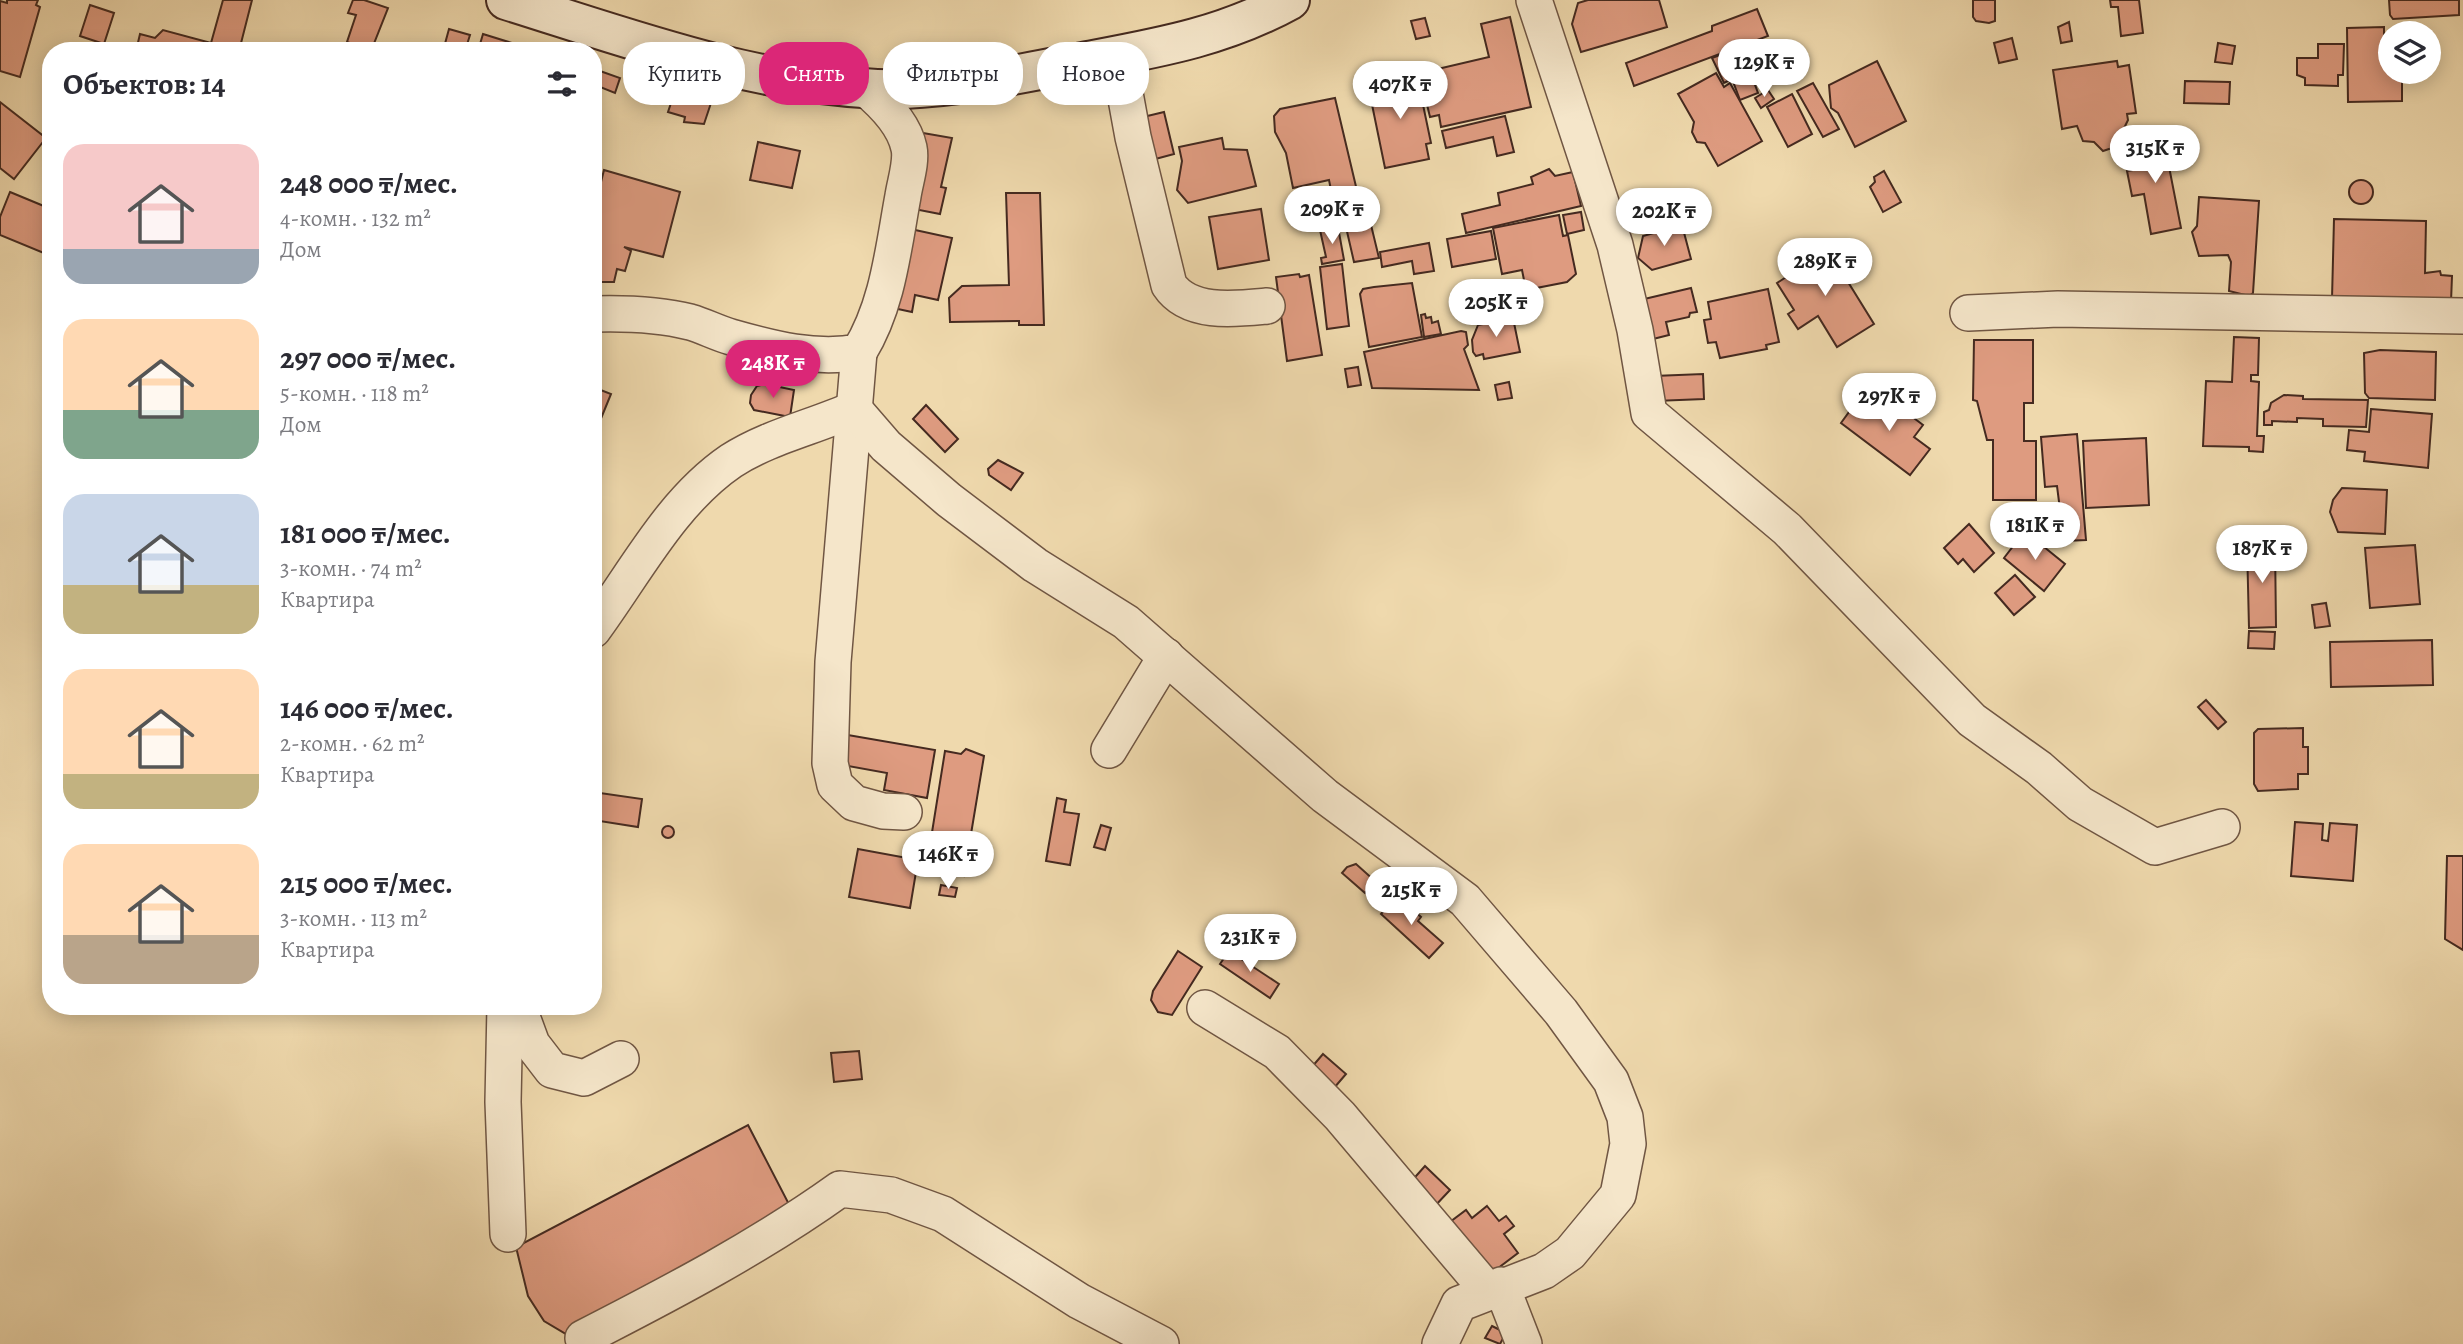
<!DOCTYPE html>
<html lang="ru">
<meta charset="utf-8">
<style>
:root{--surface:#fff;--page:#f7f7f7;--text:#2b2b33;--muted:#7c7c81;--accent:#db2777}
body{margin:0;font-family:Alegreya,serif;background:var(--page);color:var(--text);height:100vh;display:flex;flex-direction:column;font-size:26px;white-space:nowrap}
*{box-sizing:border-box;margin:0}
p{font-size:23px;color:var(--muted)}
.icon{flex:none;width:38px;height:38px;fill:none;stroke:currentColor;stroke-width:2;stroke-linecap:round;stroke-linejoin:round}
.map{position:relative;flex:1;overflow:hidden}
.side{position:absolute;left:42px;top:42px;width:560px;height:973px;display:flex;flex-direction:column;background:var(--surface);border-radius:28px;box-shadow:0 4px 18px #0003}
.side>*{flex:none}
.banner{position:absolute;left:623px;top:42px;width:665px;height:63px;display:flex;gap:14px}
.fabs{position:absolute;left:2378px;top:21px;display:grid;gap:14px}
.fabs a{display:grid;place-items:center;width:63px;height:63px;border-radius:50%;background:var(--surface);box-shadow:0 4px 18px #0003;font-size:35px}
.price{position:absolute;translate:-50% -60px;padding:0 16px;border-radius:24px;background:#fff;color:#222;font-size:23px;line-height:46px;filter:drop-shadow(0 2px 4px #0008)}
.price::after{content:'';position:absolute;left:50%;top:42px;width:21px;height:16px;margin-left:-10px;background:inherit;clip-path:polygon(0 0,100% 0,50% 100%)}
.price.selected{background:var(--accent);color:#fff}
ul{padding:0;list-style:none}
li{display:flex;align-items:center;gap:21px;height:175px;padding:0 21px}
li span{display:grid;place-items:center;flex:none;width:196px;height:140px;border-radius:21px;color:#555}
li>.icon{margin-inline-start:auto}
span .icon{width:84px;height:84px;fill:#fffc;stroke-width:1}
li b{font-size:30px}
h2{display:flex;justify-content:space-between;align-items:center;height:84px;padding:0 21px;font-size:30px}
.tag{padding:0 24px;border-radius:28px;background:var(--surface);box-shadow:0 4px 18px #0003;font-size:24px;line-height:63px}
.tag.selected{background:var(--accent);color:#fff}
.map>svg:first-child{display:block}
.building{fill:#de9b80;stroke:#452a20;stroke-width:2}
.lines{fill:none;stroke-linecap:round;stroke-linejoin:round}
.street-casing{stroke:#705643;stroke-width:38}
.secondary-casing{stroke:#452a20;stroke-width:42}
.street{stroke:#f5e6ca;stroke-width:35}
.secondary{stroke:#f5e6ca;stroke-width:38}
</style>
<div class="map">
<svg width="2463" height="1344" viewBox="0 0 2463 1344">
<rect width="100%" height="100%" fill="#efd9ad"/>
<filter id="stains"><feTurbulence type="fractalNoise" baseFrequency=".00286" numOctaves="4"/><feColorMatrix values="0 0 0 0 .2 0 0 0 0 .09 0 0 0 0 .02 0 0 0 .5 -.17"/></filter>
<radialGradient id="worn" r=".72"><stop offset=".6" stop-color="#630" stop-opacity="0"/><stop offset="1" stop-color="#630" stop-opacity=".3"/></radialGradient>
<g class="building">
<polygon points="7,0 38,0 36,5 40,7 20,77 0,71 0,1 7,3"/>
<polygon points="223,0 252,0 239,51 136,51 140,34 155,38 163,30 211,43"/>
<polygon points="353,0 364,0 388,8 371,51 347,42 356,15 348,13"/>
<polygon points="1588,0 1659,0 1667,27 1581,52 1572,24 1578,3"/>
<polygon points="1973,0 1995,0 1995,21 1989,23 1976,21 1973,17"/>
<polygon points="2110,0 2139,0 2143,33 2121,36 2118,7 2111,7"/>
<polygon points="2389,0 2459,0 2459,15 2393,19 2390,15"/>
<polygon points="90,5 114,13 104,44 80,36"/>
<polygon points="1757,9 1768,36 1634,86 1626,63 1712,31 1712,26"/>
<polygon points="1510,17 1531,107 1441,127 1439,115 1430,117 1424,92 1433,90 1429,71 1489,57 1481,24"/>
<polygon points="1425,18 1430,36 1416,39 1411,21"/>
<polygon points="2069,22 2072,41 2061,43 2058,27"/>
<polygon points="2384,27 2384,48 2390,48 2390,72 2402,72 2402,101 2348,102 2347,28"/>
<polygon points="449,29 470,35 465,51 443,51"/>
<polygon points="483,34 538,51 478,51"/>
<polygon points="2012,38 2017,59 1999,63 1994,43"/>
<polygon points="2218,43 2235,46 2232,64 2215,62"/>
<polygon points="2318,44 2344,44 2343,75 2338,75 2338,86 2305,85 2305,78 2297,75 2297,58 2318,58"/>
<polygon points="1741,47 1758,93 1740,100 1732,79 1724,83 1712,58"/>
<polygon points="1877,61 1906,121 1855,147 1838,113 1831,108 1829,85"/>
<polygon points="2117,61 2118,67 2129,65 2136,113 2127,114 2128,120 2115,147 2103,151 2094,142 2083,141 2077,126 2062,129 2053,70"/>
<polygon points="600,71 620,78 615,93 595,85"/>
<polygon points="1716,73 1724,87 1730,83 1762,141 1718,166 1705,143 1697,142 1692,132 1694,122 1678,94"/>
<polygon points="1417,76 1431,143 1426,144 1429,159 1385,168 1368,85"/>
<polygon points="2185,81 2230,82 2229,104 2184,103"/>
<polygon points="1813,83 1839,129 1823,137 1797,91"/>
<polygon points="676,88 712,100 704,124 684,122 685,117 668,112"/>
<polygon points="1768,90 1774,99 1761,108 1755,98"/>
<polygon points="1792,94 1812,134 1788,147 1767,107"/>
<polygon points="1335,98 1358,195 1333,200 1329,180 1293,188 1286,153 1275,132 1274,116 1280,109"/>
<polygon points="0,102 46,138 14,179 0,168"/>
<polygon points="1164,112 1174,154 1148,161 1139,118"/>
<polygon points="1505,116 1514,152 1497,156 1493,137 1446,148 1442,131"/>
<polygon points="923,133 952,138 941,187 946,188 940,214 914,209 912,187"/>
<polygon points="2163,136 2181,228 2151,234 2144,194 2132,196 2127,171 2140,169 2135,141"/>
<polygon points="1222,138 1224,149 1247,150 1256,186 1188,203 1177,190 1182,161 1179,147"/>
<polygon points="758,142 800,151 792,188 750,180"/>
<polygon points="1549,169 1555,176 1573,172 1581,206 1466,233 1462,214 1500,205 1498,193 1533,184 1531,177"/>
<polygon points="604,170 680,192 663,257 624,247 631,251 625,271 617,269 614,282 593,282 593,197 597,198"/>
<polygon points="1884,171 1901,202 1883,212 1870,187 1875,182 1874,177"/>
<circle cx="2361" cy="192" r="12"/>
<polygon points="10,192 51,209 51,256 0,235 0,217"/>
<polygon points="1006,193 1040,193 1044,325 1019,325 1019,321 950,322 949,298 962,286 1009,285"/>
<polygon points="1364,196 1379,258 1354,262 1340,201"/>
<polygon points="2199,197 2259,201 2253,293 2249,296 2229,291 2231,262 2228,255 2199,256 2192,232 2197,226"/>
<polygon points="1261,209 1269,260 1218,269 1209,217"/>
<polygon points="1581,212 1584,230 1567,234 1563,215"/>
<polygon points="1559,215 1563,236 1568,235 1576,274 1567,282 1526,290 1522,270 1502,274 1493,228"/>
<polygon points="2334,219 2426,221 2425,273 2440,271 2441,275 2452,276 2451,302 2332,299"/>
<polygon points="1682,225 1691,259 1652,270 1638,258 1643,236"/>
<polygon points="1338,227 1344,260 1322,264 1321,258 1326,257 1320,230"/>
<polygon points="906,228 952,238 938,300 915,295 912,312 893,308"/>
<polygon points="1491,231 1496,259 1452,267 1447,239"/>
<polygon points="1429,243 1434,271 1414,274 1412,261 1382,267 1380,252"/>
<polygon points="1827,248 1874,324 1837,347 1818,316 1798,329 1788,314 1794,310 1777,283 1797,270 1793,263 1809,253 1812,258"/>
<polygon points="1342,264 1349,326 1327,329 1320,267"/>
<polygon points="1299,274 1300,277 1309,275 1322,355 1287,361 1276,277"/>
<polygon points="1412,283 1422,337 1369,347 1360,294 1363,289 1374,287"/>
<polygon points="1691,288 1697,312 1690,313 1689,317 1666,322 1669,335 1649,340 1640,300"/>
<polygon points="1768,289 1779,342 1766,345 1767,349 1720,358 1716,342 1708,343 1704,320 1711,319 1708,302"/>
<polygon points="1425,314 1426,318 1431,317 1432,323 1438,321 1441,334 1424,337 1421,315"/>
<polygon points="1513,318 1520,352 1484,359 1483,354 1476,356 1473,352 1472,340 1478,325"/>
<polygon points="1461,331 1466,332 1468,345 1464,349 1479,390 1372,388 1364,352"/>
<polygon points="2234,337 2259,338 2258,375 2251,375 2251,381 2259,382 2257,436 2264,436 2263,452 2249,451 2249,447 2203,446 2206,381 2232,382"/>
<polygon points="1974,340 2033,340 2033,403 2024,403 2024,441 2036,441 2036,500 1993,500 1993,440 1987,440 1977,401 1973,400"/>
<polygon points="2380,350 2436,352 2435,400 2369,398 2365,393 2364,353"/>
<polygon points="1358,367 1361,385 1348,387 1345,369"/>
<polygon points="1703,374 1704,399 1655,401 1654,376"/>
<polygon points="1509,382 1512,398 1498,400 1495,385"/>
<polygon points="765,384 794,390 790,417 754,410 750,403 751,395 757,386"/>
<polygon points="593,387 611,394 593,438"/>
<polygon points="2284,395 2303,396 2303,399 2368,400 2366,427 2323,426 2323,419 2297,418 2297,422 2272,421 2272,425 2264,425 2264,412 2269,410 2271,403"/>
<polygon points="1886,397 1923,425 1914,437 1930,449 1910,475 1841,423 1857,401 1874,414"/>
<polygon points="926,405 958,439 945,452 913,419"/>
<polygon points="2371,409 2432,414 2428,468 2364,461 2365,452 2347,450 2349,430 2369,432"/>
<polygon points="2077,434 2086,540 2064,541 2057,486 2045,487 2041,437"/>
<polygon points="2146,438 2149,505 2086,508 2083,441"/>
<polygon points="998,460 1023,473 1011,490 989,475 988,469"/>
<polygon points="2342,488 2387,490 2385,534 2338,532 2330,512 2333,500"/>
<polygon points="1969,524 1994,553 1974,572 1963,559 1958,564 1944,548"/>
<polygon points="2021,536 2034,546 2038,542 2065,564 2044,591 2004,558"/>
<polygon points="2275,543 2276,627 2249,628 2247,544"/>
<polygon points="2415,545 2420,604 2370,608 2365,548"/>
<polygon points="2015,575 2035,597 2014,615 1995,593"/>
<polygon points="2326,603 2330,626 2315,628 2312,605"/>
<polygon points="2249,631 2275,632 2274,649 2248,648"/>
<polygon points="2432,640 2433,685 2331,687 2330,642"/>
<polygon points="2206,700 2226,722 2218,729 2198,707"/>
<polygon points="2303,728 2303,747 2308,747 2308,774 2298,774 2298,789 2258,791 2254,784 2254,733 2258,729"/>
<polygon points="842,734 935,750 927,798 884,790 887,773 837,764"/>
<polygon points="966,749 984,756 964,876 926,870 945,751 961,754"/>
<polygon points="593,792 642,799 638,827 593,820"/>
<polygon points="1057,798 1066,800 1064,812 1079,814 1070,865 1046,861"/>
<polygon points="2295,822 2323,824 2322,840 2328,841 2330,823 2357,825 2353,881 2291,876"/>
<polygon points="1101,825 1111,828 1105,850 1094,847"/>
<circle cx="668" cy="832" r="6"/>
<polygon points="858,849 918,860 910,908 849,897"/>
<polygon points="2447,856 2463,856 2463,950 2445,939"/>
<polygon points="1356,864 1375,881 1365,893 1342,873 1347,867"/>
<polygon points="941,885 957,888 955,897 939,895"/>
<polygon points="1397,896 1421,917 1418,921 1443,943 1429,958 1381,914"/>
<polygon points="1178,951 1202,967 1172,1015 1158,1012 1151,1000 1153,991"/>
<polygon points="1229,951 1279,984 1270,998 1220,964"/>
<polygon points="859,1051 862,1079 834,1082 831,1053"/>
<polygon points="1323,1054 1346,1074 1328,1095 1305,1075"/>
<polygon points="748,1125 794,1214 566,1334 544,1321 528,1296 516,1247"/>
<polygon points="1425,1166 1450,1190 1433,1208 1408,1185"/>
<polygon points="1487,1206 1499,1221 1506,1216 1514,1226 1504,1234 1518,1253 1485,1278 1446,1225 1466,1210 1472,1218"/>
<polygon points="1492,1326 1506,1333 1500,1344 1485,1338"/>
</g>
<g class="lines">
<defs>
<g id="street">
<polyline points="1534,0 1615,245 1635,330 1649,413 1787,529 1972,720 2039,768 2080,804 2155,847 2222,827"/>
<path d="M1118,55L1133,137L1169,285C1189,315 1236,309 1267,306"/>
<polyline points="1968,313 2058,309 2463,316"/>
<path d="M593,314C627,313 658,314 690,322C704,326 717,333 731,337C773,349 816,360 859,352C888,305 893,250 903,196C905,182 912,162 909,148C904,124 883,103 865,88"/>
<polyline points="859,352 833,662 830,763 835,785 854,803 883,811 904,812"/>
<path d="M593,630C635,573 671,502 731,461C768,437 814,427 854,409L886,446L949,500L1035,565L1126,622L1325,796L1465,900L1561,1012L1611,1081L1625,1117L1628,1144L1618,1195L1570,1253L1544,1271L1459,1304L1440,1344"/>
<polyline points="1109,750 1166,656"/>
<polyline points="505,1006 503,1102 508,1234"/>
<polyline points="518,1006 532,1044 552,1070 584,1078 621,1059"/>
<polyline points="1205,1008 1277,1052 1340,1116 1488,1291"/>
<polyline points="1501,1285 1524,1344"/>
<path d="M583,1338C671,1293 759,1247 840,1189L891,1195L943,1214L1079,1301L1161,1344"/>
</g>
<path id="secondary" d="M506,0C628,38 749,83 877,89C946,91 1015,74 1083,62C1157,48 1223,37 1290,0"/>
</defs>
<use href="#street" class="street-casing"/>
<use href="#secondary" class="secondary-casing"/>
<use href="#street" class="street"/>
<use href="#secondary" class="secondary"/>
</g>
<rect width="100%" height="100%" filter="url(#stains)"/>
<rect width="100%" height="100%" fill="url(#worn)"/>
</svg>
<div class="fabs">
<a><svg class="icon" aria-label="layers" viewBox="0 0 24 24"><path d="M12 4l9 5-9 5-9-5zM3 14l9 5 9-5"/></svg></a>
</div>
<b class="price" style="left:1764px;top:99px">129K ₸</b>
<b class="price" style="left:1400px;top:121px">407K ₸</b>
<b class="price" style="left:2155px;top:185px">315K ₸</b>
<b class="price" style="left:1332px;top:246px">209K ₸</b>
<b class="price" style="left:1664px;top:248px">202K ₸</b>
<b class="price" style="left:1825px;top:298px">289K ₸</b>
<b class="price" style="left:1496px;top:339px">205K ₸</b>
<b class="price selected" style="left:773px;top:400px">248K ₸</b>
<b class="price" style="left:1889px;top:433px">297K ₸</b>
<b class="price" style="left:2035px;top:562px">181K ₸</b>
<b class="price" style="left:2262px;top:585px">187K ₸</b>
<b class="price" style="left:948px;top:891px">146K ₸</b>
<b class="price" style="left:1411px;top:927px">215K ₸</b>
<b class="price" style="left:1250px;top:974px">231K ₸</b>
<div class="banner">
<a class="tag">Купить</a>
<a class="tag selected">Снять</a>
<a class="tag">Фильтры</a>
<a class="tag">Новое</a>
</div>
<section class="side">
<h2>Объектов: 14<svg class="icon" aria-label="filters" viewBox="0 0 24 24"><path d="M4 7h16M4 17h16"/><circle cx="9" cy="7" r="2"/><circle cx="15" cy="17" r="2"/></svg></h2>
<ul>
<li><span style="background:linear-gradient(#f6c9c9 75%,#9aa5b1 0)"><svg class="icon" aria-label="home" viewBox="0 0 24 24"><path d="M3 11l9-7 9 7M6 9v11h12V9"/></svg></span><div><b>248 000 ₸/мес.</b><p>4-комн. · 132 m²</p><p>Дом</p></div></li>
<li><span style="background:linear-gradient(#ffd9b3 65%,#7fa58c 0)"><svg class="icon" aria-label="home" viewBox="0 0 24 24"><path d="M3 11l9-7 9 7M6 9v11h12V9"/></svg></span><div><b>297 000 ₸/мес.</b><p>5-комн. · 118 m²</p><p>Дом</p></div></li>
<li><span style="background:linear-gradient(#c9d6e8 65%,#c2b280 0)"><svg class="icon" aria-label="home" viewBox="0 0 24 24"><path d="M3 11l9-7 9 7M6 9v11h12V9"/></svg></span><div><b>181 000 ₸/мес.</b><p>3-комн. · 74 m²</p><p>Квартира</p></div></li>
<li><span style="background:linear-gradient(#ffd9b3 75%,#c2b280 0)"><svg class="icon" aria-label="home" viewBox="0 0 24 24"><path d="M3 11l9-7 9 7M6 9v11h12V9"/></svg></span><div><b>146 000 ₸/мес.</b><p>2-комн. · 62 m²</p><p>Квартира</p></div></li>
<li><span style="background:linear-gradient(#ffd9b3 65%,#b9a48a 0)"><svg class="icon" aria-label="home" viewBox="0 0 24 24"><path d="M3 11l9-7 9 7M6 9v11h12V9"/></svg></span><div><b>215 000 ₸/мес.</b><p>3-комн. · 113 m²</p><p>Квартира</p></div></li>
</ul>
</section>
</div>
